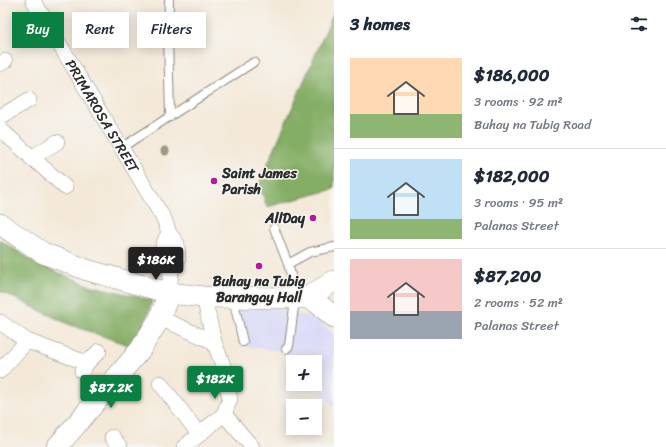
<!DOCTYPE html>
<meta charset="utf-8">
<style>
:root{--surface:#fff;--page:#f6f6f7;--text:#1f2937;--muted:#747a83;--line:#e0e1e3;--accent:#0b8043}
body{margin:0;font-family:Sriracha,sans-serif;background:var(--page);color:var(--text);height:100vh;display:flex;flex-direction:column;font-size:15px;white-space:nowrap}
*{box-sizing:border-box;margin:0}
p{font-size:13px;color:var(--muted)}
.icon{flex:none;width:22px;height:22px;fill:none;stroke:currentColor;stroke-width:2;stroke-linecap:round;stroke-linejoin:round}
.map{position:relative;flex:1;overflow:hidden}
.drawer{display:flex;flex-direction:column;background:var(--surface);width:332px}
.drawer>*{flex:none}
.guide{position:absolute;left:12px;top:12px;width:262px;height:36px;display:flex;gap:8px}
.fabs{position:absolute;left:286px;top:355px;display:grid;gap:8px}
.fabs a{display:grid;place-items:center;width:36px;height:36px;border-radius:0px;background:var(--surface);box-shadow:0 2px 10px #0003;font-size:20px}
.price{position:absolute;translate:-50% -34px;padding:0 9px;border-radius:4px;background:var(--accent);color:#fff;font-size:13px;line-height:26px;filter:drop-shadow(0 1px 2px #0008)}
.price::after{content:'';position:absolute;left:50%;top:24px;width:12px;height:9px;margin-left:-6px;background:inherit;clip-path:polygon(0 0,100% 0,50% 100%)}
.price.active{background:#222;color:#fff}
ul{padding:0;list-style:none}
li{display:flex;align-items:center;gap:12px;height:100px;padding:0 16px}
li+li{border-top:1px solid var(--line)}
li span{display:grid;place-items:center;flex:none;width:112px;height:80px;border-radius:0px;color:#555}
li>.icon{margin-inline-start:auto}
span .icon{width:48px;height:48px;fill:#fffc;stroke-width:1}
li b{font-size:17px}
h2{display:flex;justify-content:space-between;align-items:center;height:48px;padding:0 16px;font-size:17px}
.chip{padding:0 14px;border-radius:0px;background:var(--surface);box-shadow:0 2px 10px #0003;font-size:14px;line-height:36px}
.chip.active{background:var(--accent);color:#fff}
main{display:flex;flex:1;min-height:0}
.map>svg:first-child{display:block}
.built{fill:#d7d7f8}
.forest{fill:#84ad65;stroke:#586c48}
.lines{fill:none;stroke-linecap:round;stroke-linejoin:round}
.lane-casing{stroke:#908a82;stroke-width:10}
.street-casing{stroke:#908a82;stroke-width:16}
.secondary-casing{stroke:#908a82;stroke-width:22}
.lane{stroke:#fff;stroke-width:8}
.street{stroke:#fff;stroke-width:15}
.secondary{stroke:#fff;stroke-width:21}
.tree{fill:#9a9a85}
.poi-dot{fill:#b5179e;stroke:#f6f6f2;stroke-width:1.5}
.labels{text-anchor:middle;stroke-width:3;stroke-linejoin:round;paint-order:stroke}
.street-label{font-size:14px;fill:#2b2b2b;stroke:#f6f6f2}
.poi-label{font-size:14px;font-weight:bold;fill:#2b2b2b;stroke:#f6f6f2;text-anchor:start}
</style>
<main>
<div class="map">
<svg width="334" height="447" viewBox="0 0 334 447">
<rect width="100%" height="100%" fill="#f6f6f2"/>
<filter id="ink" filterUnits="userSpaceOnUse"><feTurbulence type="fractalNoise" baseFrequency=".025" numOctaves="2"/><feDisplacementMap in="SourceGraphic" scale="8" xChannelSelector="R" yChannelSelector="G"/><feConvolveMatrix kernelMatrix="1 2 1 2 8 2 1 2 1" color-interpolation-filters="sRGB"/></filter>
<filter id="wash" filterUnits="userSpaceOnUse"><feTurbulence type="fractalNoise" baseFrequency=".012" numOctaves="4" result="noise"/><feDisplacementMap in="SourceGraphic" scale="16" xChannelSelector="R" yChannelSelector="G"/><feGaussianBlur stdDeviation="0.9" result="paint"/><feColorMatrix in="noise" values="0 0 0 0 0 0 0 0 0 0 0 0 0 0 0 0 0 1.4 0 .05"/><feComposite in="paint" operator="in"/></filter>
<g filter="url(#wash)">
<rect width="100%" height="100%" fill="#f4e9d9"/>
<polygon class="built" points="275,308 318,319 334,335 334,407 314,384 315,362 294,362 286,352 243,346 230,310"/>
<g class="forest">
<polygon points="334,12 334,189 267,207 259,184"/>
<polygon points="0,240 38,264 88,285 152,300 146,320 131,346 68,324 0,291"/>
</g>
</g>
<g filter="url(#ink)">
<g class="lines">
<defs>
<g id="lane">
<polyline points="169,0 168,35 170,117"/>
<polyline points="121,148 254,62"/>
<polyline points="274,228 288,264 297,297"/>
<polyline points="288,264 310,252 334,247"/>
<polyline points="233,298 243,342"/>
<polyline points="286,349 289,346 295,299"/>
</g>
<g id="street">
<path id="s1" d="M33,0L146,189L165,221L169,233L177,244L178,258L171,272L169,293"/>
<polyline points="0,64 5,61"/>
<polyline points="0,117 29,100"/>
<polyline points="0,129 65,187"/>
<polyline points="31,158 57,142"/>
<path d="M169,233C159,249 160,256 171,272"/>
<polyline points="160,318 214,342"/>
<polyline points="0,322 27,341 87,363 82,371"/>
<polyline points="87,363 99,351"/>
<polyline points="0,371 27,341"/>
<polyline points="160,383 199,434"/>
<polyline points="224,414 252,447"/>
<polyline points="112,437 120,447"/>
<polyline points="184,447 224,414 230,399 223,365 214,342 204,297"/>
</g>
<g id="secondary">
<polyline points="0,224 43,253 87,270 169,293 204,297 307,298 316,302 334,317"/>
<polyline points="307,298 334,281"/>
<polyline points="57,447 140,350 160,318 169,293"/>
</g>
</defs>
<use href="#lane" class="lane-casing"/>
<use href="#street" class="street-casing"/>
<use href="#secondary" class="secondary-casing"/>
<use href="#lane" class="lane"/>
<use href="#street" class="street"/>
<use href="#secondary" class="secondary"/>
</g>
<circle class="tree" cx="165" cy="151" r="4.5"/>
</g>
<g class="poi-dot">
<circle cx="214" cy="181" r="4"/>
<circle cx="313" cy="218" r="4"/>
<circle cx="259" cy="266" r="4"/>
</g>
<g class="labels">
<g class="street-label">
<text dy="5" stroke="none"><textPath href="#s1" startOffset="135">PRIMAROSA STREET</textPath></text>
</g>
<g class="poi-label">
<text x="222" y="178">Saint James<tspan x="222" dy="16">Parish</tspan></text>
<text x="305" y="223" text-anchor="end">AllDay</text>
<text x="259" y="286" text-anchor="middle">Buhay na Tubig<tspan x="259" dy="16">Barangay Hall</tspan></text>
</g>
</g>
</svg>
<div class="fabs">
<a>+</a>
<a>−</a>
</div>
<b class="price active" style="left:156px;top:281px">$186K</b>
<b class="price" style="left:215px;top:400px">$182K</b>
<b class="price" style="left:111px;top:409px">$87.2K</b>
<div class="guide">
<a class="chip active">Buy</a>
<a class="chip">Rent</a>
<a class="chip">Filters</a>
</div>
</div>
<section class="drawer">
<h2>3 homes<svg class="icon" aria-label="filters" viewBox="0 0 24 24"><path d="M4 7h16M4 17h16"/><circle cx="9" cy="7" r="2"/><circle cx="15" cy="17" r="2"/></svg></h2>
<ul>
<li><span style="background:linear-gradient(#ffd9b3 70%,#8fb573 0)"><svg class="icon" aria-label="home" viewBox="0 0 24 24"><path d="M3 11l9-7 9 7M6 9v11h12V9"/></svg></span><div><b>$186,000</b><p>3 rooms · 92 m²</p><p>Buhay na Tubig Road</p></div></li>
<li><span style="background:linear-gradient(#bfe0f5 75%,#8fb573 0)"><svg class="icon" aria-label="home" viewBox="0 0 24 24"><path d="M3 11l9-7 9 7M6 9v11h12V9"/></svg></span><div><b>$182,000</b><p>3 rooms · 95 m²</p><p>Palanas Street</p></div></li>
<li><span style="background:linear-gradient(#f6c9c9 65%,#9aa5b1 0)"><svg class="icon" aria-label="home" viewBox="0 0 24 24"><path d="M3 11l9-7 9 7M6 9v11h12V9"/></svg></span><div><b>$87,200</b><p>2 rooms · 52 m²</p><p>Palanas Street</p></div></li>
</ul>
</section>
</main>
